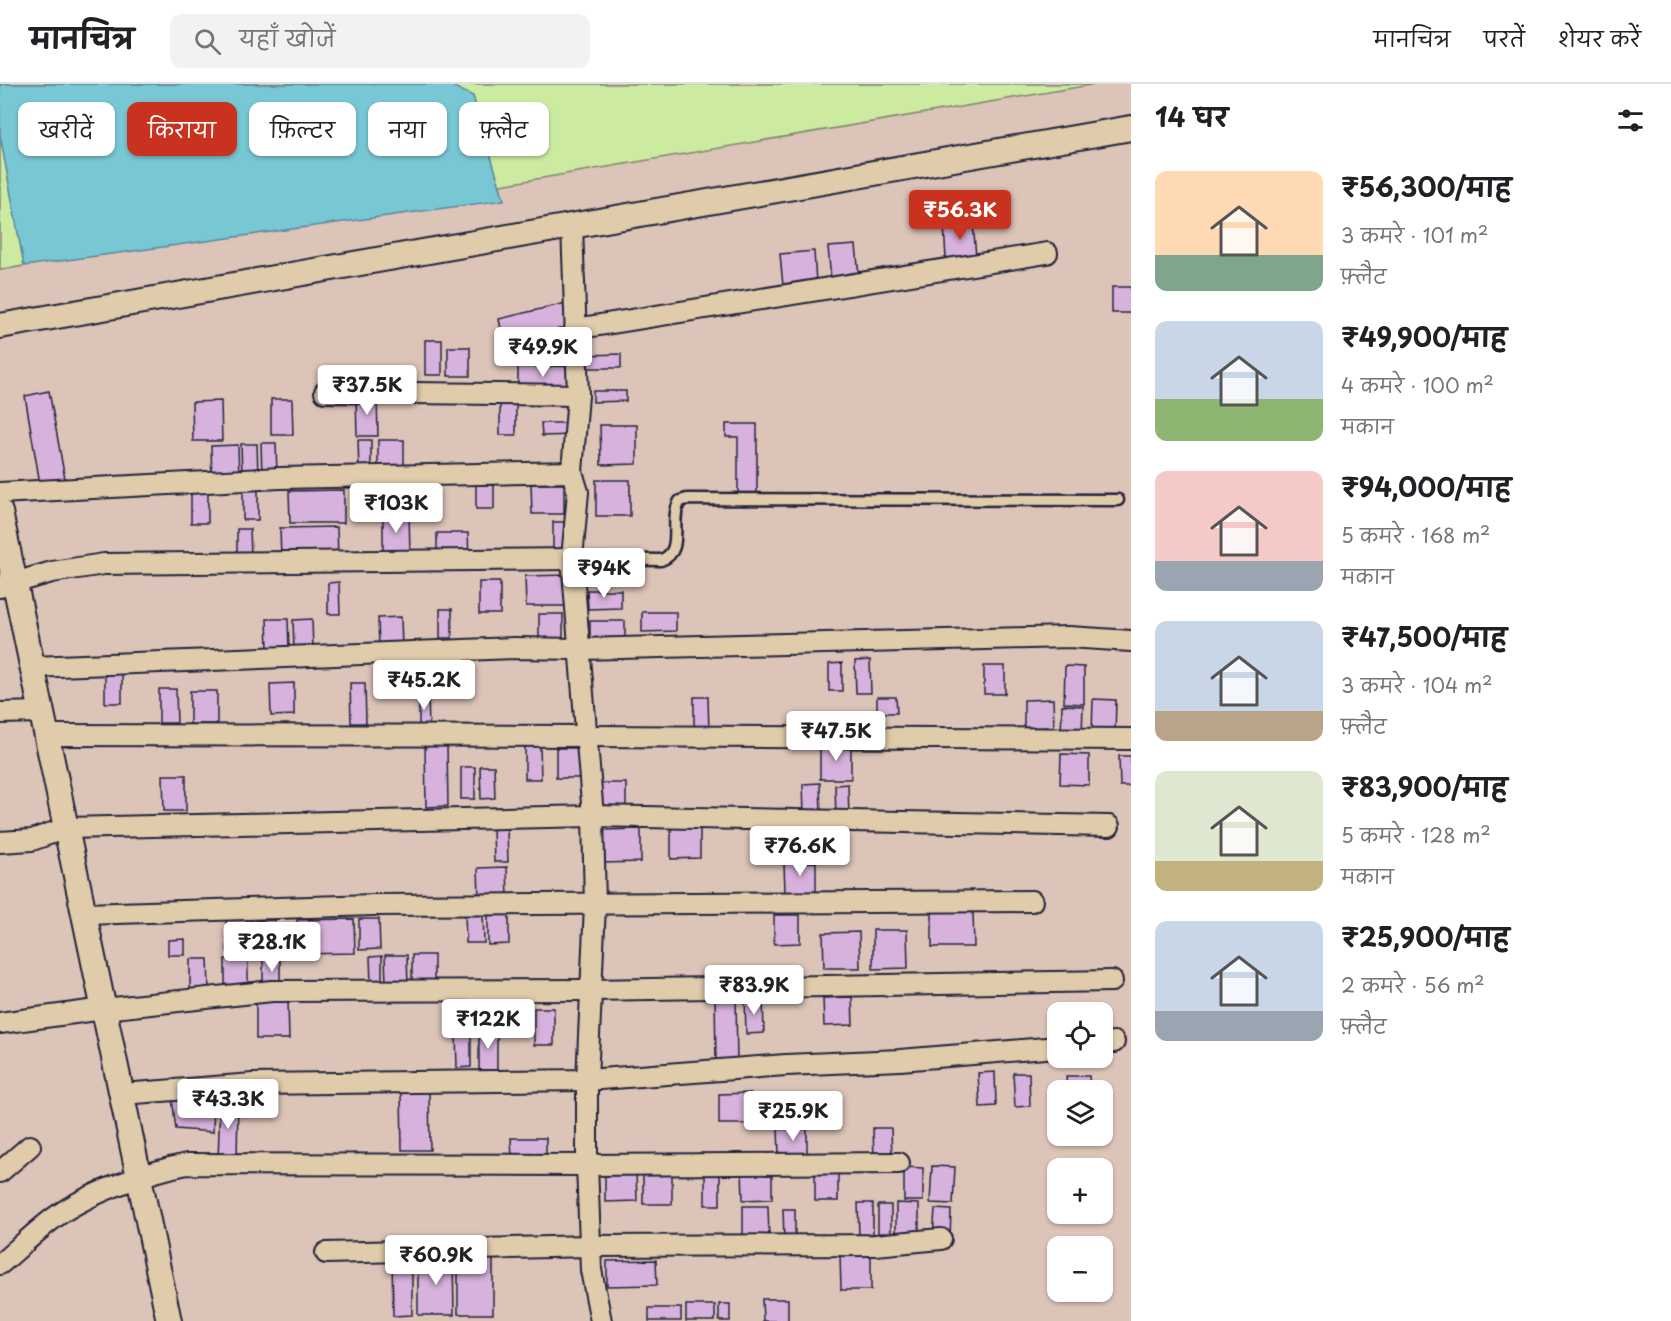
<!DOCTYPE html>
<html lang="hi">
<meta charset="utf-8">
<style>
:root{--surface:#fff;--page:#f2f2f2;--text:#202124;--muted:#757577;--line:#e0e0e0;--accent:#c8321e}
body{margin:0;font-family:"Playpen Sans","Playpen Sans Deva",sans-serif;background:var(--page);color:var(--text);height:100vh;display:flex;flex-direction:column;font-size:22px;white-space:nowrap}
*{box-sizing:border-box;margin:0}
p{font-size:20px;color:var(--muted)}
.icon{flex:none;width:33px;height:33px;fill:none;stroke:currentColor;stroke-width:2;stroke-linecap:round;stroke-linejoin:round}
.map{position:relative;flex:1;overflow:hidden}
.details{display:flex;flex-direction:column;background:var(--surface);width:540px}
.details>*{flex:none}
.top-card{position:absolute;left:18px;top:18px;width:570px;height:54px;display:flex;gap:12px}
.tools{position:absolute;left:1047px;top:918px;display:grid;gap:12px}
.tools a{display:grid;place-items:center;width:66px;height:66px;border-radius:12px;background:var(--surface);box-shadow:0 2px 4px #0004;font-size:30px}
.price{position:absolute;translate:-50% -51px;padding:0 14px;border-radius:6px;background:#fff;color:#222;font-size:20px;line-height:39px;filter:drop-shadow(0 2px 3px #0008)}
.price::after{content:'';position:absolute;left:50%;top:36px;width:18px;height:14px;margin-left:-9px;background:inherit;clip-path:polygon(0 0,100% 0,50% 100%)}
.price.selected{background:var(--accent);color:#fff}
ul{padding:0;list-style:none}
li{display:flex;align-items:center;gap:18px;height:150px;padding:0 24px}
li span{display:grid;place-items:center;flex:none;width:168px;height:120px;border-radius:12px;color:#555}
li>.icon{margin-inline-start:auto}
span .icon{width:72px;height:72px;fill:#fffc;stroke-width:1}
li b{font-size:26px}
h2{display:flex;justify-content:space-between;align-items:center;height:72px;padding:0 24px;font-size:26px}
.tag{padding:0 21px;border-radius:12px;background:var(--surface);box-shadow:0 2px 4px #0004;font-size:21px;line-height:54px}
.tag.selected{background:var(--accent);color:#fff}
header{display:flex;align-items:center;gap:36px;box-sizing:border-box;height:84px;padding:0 30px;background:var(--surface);border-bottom:2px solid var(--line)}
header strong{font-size:28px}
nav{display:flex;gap:33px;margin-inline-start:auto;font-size:21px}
.search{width:420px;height:54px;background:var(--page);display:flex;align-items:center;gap:15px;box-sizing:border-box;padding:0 21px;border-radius:12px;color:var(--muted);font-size:22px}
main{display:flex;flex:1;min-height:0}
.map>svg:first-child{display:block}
.green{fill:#cdeaa1;stroke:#78866e;stroke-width:1.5}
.water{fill:#78c7d4;stroke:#568597;stroke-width:1.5}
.building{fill:#d7b2dc;stroke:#22223b;stroke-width:1.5}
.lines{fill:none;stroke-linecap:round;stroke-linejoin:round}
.service-casing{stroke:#22223b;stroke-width:15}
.minor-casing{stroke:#22223b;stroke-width:24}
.tertiary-casing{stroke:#22223b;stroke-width:28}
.service{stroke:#e0cbaa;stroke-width:10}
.minor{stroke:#e0cbaa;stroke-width:20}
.tertiary{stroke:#e0cbaa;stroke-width:24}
</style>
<header>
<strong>मानचित्र</strong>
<div class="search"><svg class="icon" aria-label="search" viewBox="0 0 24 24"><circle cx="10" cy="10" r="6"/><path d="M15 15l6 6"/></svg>यहाँ खोजें</div>
<nav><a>मानचित्र</a><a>परतें</a><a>शेयर करें</a></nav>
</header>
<main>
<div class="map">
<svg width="1131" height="1237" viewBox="0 0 1131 1237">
<rect width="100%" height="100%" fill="#ddc4b9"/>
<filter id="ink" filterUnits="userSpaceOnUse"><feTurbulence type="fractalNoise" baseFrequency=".0167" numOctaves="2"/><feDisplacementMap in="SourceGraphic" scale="12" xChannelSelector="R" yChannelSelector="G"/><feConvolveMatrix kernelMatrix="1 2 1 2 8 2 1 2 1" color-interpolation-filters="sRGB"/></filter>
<g filter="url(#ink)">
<polygon class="green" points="0,0 1096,0 0,186"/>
<polygon class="water" points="0,0 448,0 473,12 504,116 24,182 0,51"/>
<g class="building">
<polygon points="973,139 976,172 946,175 944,141"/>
<polygon points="856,161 859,193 831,196 828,163"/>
<polygon points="814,167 816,199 783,202 780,170"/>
<rect x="1112" y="203" width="19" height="26"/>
<polygon points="566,219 566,243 504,260 499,235"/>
<rect x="425" y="256" width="17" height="35"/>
<rect x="448" y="263" width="22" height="29"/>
<polygon points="621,270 621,284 586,284 586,271"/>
<polygon points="568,282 568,306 518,307 518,283"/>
<polygon points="49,307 65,395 40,400 25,312"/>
<polygon points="593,307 626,307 626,317 593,318"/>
<polygon points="356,313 377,313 378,352 357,352"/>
<polygon points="271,315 292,315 293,351 271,351"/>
<polygon points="221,317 222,357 193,357 192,318"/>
<rect x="500" y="320" width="16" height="31"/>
<polygon points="541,339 574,339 574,351 542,352"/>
<polygon points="726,340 757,340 757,412 738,412 738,353 726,353"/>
<polygon points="600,341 637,341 637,380 601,381"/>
<polygon points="358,356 371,356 371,388 359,388"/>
<rect x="378" y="356" width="26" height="33"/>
<polygon points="261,359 276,359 277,391 262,392"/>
<polygon points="241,360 257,360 258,392 242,392"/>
<polygon points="238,361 239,394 212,395 211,362"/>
<rect x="596" y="396" width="34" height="36"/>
<polygon points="531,400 564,400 564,430 532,430"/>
<rect x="476" y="401" width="18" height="24"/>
<rect x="243" y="405" width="15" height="31"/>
<rect x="191" y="406" width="17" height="33"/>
<polygon points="344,406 344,439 290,439 289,407"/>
<polygon points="383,428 409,428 410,471 383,472"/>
<rect x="553" y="438" width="16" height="29"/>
<polygon points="337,443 338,474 281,476 280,444"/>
<polygon points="237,445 250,445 251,472 237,472"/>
<polygon points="437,449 468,449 469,472 437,473"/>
<polygon points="567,491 567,522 526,522 525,492"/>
<polygon points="339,498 340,530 328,530 328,499"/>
<rect x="479" y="498" width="21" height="32"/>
<polygon points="587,506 621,506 621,524 588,525"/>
<rect x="440" y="525" width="12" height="29"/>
<polygon points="642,528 676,528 676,547 642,548"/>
<rect x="539" y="530" width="24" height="32"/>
<polygon points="401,533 402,565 379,566 378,534"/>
<polygon points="267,535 288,535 289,565 268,565"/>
<polygon points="312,535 313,567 294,567 293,536"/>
<rect x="590" y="537" width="35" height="20"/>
<rect x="416" y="575" width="12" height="28"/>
<polygon points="870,576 871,609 856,609 855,577"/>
<polygon points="842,579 842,607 829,607 829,580"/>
<rect x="984" y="582" width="21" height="28"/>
<polygon points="1065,582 1084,583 1084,620 1064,619"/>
<rect x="105" y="584" width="17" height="35"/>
<polygon points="294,599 294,631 271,632 270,600"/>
<polygon points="350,599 365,599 366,639 351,639"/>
<polygon points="159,605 176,605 177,639 159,639"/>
<rect x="190" y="607" width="27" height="33"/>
<polygon points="419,610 428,610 429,643 419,643"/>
<polygon points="694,613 708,613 709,649 694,649"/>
<polygon points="877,613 896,613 897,629 877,629"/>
<polygon points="1053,615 1054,643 1024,644 1024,616"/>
<polygon points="1093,615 1116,616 1115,651 1092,650"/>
<polygon points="1062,621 1083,622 1082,651 1061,651"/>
<polygon points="425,660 447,660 448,722 426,723"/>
<polygon points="851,660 851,695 820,695 820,661"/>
<polygon points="525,661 540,661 541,695 525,695"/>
<rect x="556" y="664" width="26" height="30"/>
<polygon points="1061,670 1089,671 1089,701 1060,700"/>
<polygon points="1119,672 1131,672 1131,702 1120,702"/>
<polygon points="480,682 494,682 495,714 481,715"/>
<rect x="461" y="683" width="14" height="32"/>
<polygon points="163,691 186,691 186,727 164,727"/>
<rect x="598" y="699" width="28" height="32"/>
<polygon points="820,699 821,730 804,731 803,700"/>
<polygon points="848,700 849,733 836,733 835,701"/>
<polygon points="671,743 700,743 700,774 671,775"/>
<polygon points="493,745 507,745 508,778 494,778"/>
<polygon points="641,745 641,778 604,779 603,746"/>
<polygon points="816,778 816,808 785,809 784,779"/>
<polygon points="507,783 508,813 479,814 478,784"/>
<polygon points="973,827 974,863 932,863 932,828"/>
<polygon points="509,828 509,860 488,861 488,829"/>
<polygon points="465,829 483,829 484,859 466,859"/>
<polygon points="774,831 800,831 800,859 774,860"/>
<polygon points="251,835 252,868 227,868 226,836"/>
<polygon points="354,835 355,869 298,870 297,836"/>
<polygon points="359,835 379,835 380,865 359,866"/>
<polygon points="275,836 276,863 257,863 256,837"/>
<polygon points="873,846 907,846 908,884 873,885"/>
<polygon points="859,848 860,884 824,884 823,849"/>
<polygon points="185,855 185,871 168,871 168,856"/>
<polygon points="385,871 407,871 408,901 386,901"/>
<rect x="412" y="871" width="22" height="31"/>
<polygon points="382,872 382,900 371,901 370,873"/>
<rect x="263" y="874" width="17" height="30"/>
<polygon points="190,875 208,875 209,905 190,906"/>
<rect x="225" y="875" width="23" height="26"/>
<polygon points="715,911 736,911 737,981 716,981"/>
<polygon points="852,913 853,941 824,942 823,914"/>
<polygon points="745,914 763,914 764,949 746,950"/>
<polygon points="256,916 288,916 289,955 256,955"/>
<polygon points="455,917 471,917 471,983 457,984"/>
<rect x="534" y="924" width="20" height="37"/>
<rect x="479" y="946" width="18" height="40"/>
<polygon points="995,988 996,1022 980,1023 978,989"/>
<polygon points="1013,989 1029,989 1030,1022 1015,1023"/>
<polygon points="1066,992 1089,992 1090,1006 1067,1006"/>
<polygon points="429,1007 430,1066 402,1066 401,1008"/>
<polygon points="751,1009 751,1040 719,1040 719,1010"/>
<polygon points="172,1014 214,1016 213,1048 176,1045"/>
<polygon points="220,1014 238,1014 237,1078 218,1078"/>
<polygon points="873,1044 891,1044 892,1074 874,1075"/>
<polygon points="778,1045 807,1045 807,1071 779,1071"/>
<polygon points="511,1054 546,1054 546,1074 512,1075"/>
<polygon points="932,1082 955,1083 953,1120 930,1119"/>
<polygon points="904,1083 923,1084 923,1117 904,1117"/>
<polygon points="772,1085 772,1115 743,1116 742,1086"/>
<polygon points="636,1087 637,1117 605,1118 605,1088"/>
<rect x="643" y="1088" width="29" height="32"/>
<rect x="815" y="1088" width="23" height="29"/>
<rect x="705" y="1090" width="15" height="31"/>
<polygon points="858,1119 873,1119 873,1153 859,1153"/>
<polygon points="896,1119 919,1120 919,1154 896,1153"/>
<rect x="878" y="1121" width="13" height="32"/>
<polygon points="743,1122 768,1122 769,1154 743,1155"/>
<polygon points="783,1125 795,1125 795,1156 784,1156"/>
<polygon points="935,1125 951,1126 950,1155 933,1154"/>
<rect x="458" y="1172" width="35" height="58"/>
<polygon points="840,1172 871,1172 871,1206 841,1206"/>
<polygon points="392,1173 412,1173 412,1231 393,1232"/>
<polygon points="418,1173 453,1173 454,1231 418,1231"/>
<polygon points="656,1176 657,1201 607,1202 607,1177"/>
<polygon points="762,1215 788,1215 788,1237 763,1237"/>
<rect x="719" y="1220" width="11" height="17"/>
<rect x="686" y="1221" width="29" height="16"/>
<rect x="649" y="1224" width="32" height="13"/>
</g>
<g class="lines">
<defs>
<path id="service" d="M572,475L661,476C686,467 668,436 680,417L687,415L1118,416"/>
<g id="minor">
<polyline points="572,142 578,311 572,388 578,408 572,475 593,732 595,821 587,996 587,1081 591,1186 601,1237"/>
<polyline points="575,245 1047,169"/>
<polyline points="325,308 578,311"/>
<polyline points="0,409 280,394 572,388"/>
<polyline points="0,503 52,488 104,480 572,475"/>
<polyline points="32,583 514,564 580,565 1069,553 1131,557"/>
<polyline points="0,629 42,628"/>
<polyline points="47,651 587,652 1131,655"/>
<polyline points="0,758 32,756 66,744 593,732 1109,742"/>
<polyline points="84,830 373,821 1032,817"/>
<polyline points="0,939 104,925 272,907 591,906 1112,897"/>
<polyline points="1102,959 1114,958"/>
<polyline points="122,1010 253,1000 587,996 786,981 900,976 1058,963"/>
<polyline points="0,1088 30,1062"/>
<polyline points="326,1169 589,1162 875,1161 941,1155"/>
<path d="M0,1180C18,1165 35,1148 54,1134C86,1110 147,1088 187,1080L587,1081L899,1079"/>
</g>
<g id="tertiary">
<polyline points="0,242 1131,44"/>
<polyline points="0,428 169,1237"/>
</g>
</defs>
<use href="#service" class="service-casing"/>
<use href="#minor" class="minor-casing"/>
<use href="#tertiary" class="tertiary-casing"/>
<use href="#service" class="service"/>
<use href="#minor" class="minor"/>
<use href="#tertiary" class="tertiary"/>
</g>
</g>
</svg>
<div class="tools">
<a><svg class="icon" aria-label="locate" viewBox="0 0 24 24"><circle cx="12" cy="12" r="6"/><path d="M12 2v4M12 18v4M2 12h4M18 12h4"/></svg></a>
<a><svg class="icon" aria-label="layers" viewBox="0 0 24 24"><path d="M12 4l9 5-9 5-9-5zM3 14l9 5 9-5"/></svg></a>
<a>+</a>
<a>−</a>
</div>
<b class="price selected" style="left:960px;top:157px">₹56.3K</b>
<b class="price" style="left:543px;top:294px">₹49.9K</b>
<b class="price" style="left:367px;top:332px">₹37.5K</b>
<b class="price" style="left:396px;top:450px">₹103K</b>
<b class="price" style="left:604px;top:515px">₹94K</b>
<b class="price" style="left:424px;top:627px">₹45.2K</b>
<b class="price" style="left:836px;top:678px">₹47.5K</b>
<b class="price" style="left:800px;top:793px">₹76.6K</b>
<b class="price" style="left:272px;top:889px">₹28.1K</b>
<b class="price" style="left:754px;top:932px">₹83.9K</b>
<b class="price" style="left:488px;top:966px">₹122K</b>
<b class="price" style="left:228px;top:1046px">₹43.3K</b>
<b class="price" style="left:793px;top:1058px">₹25.9K</b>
<b class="price" style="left:436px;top:1202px">₹60.9K</b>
<div class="top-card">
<a class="tag">खरीदें</a>
<a class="tag selected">किराया</a>
<a class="tag">फ़िल्टर</a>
<a class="tag">नया</a>
<a class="tag">फ़्लैट</a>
</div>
</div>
<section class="details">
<h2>14 घर<svg class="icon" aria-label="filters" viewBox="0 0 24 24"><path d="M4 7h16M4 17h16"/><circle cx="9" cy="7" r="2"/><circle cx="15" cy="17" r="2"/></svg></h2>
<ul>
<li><span style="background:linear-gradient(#ffd9b3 70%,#7fa58c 0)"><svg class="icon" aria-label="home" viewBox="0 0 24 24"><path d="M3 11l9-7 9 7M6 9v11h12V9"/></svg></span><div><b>₹56,300/माह</b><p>3 कमरे · 101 m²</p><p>फ़्लैट</p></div></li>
<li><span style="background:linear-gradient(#c9d6e8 65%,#8fb573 0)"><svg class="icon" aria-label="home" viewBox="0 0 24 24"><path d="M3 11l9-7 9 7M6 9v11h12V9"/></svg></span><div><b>₹49,900/माह</b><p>4 कमरे · 100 m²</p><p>मकान</p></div></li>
<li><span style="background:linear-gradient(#f6c9c9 75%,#9aa5b1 0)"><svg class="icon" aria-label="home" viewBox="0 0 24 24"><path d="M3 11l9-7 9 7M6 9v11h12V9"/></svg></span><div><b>₹94,000/माह</b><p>5 कमरे · 168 m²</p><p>मकान</p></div></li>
<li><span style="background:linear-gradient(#c9d6e8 75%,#b9a48a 0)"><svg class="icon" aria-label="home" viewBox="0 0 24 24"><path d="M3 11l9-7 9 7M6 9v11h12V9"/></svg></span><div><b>₹47,500/माह</b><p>3 कमरे · 104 m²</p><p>फ़्लैट</p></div></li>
<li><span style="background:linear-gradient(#dfe7d0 75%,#c2b280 0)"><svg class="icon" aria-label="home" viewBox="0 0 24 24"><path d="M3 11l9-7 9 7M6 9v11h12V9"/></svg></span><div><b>₹83,900/माह</b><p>5 कमरे · 128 m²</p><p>मकान</p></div></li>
<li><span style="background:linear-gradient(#c9d6e8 75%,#9aa5b1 0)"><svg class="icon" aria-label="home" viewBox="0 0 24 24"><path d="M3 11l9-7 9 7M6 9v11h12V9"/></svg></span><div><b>₹25,900/माह</b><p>2 कमरे · 56 m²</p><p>फ़्लैट</p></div></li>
</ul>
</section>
</main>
